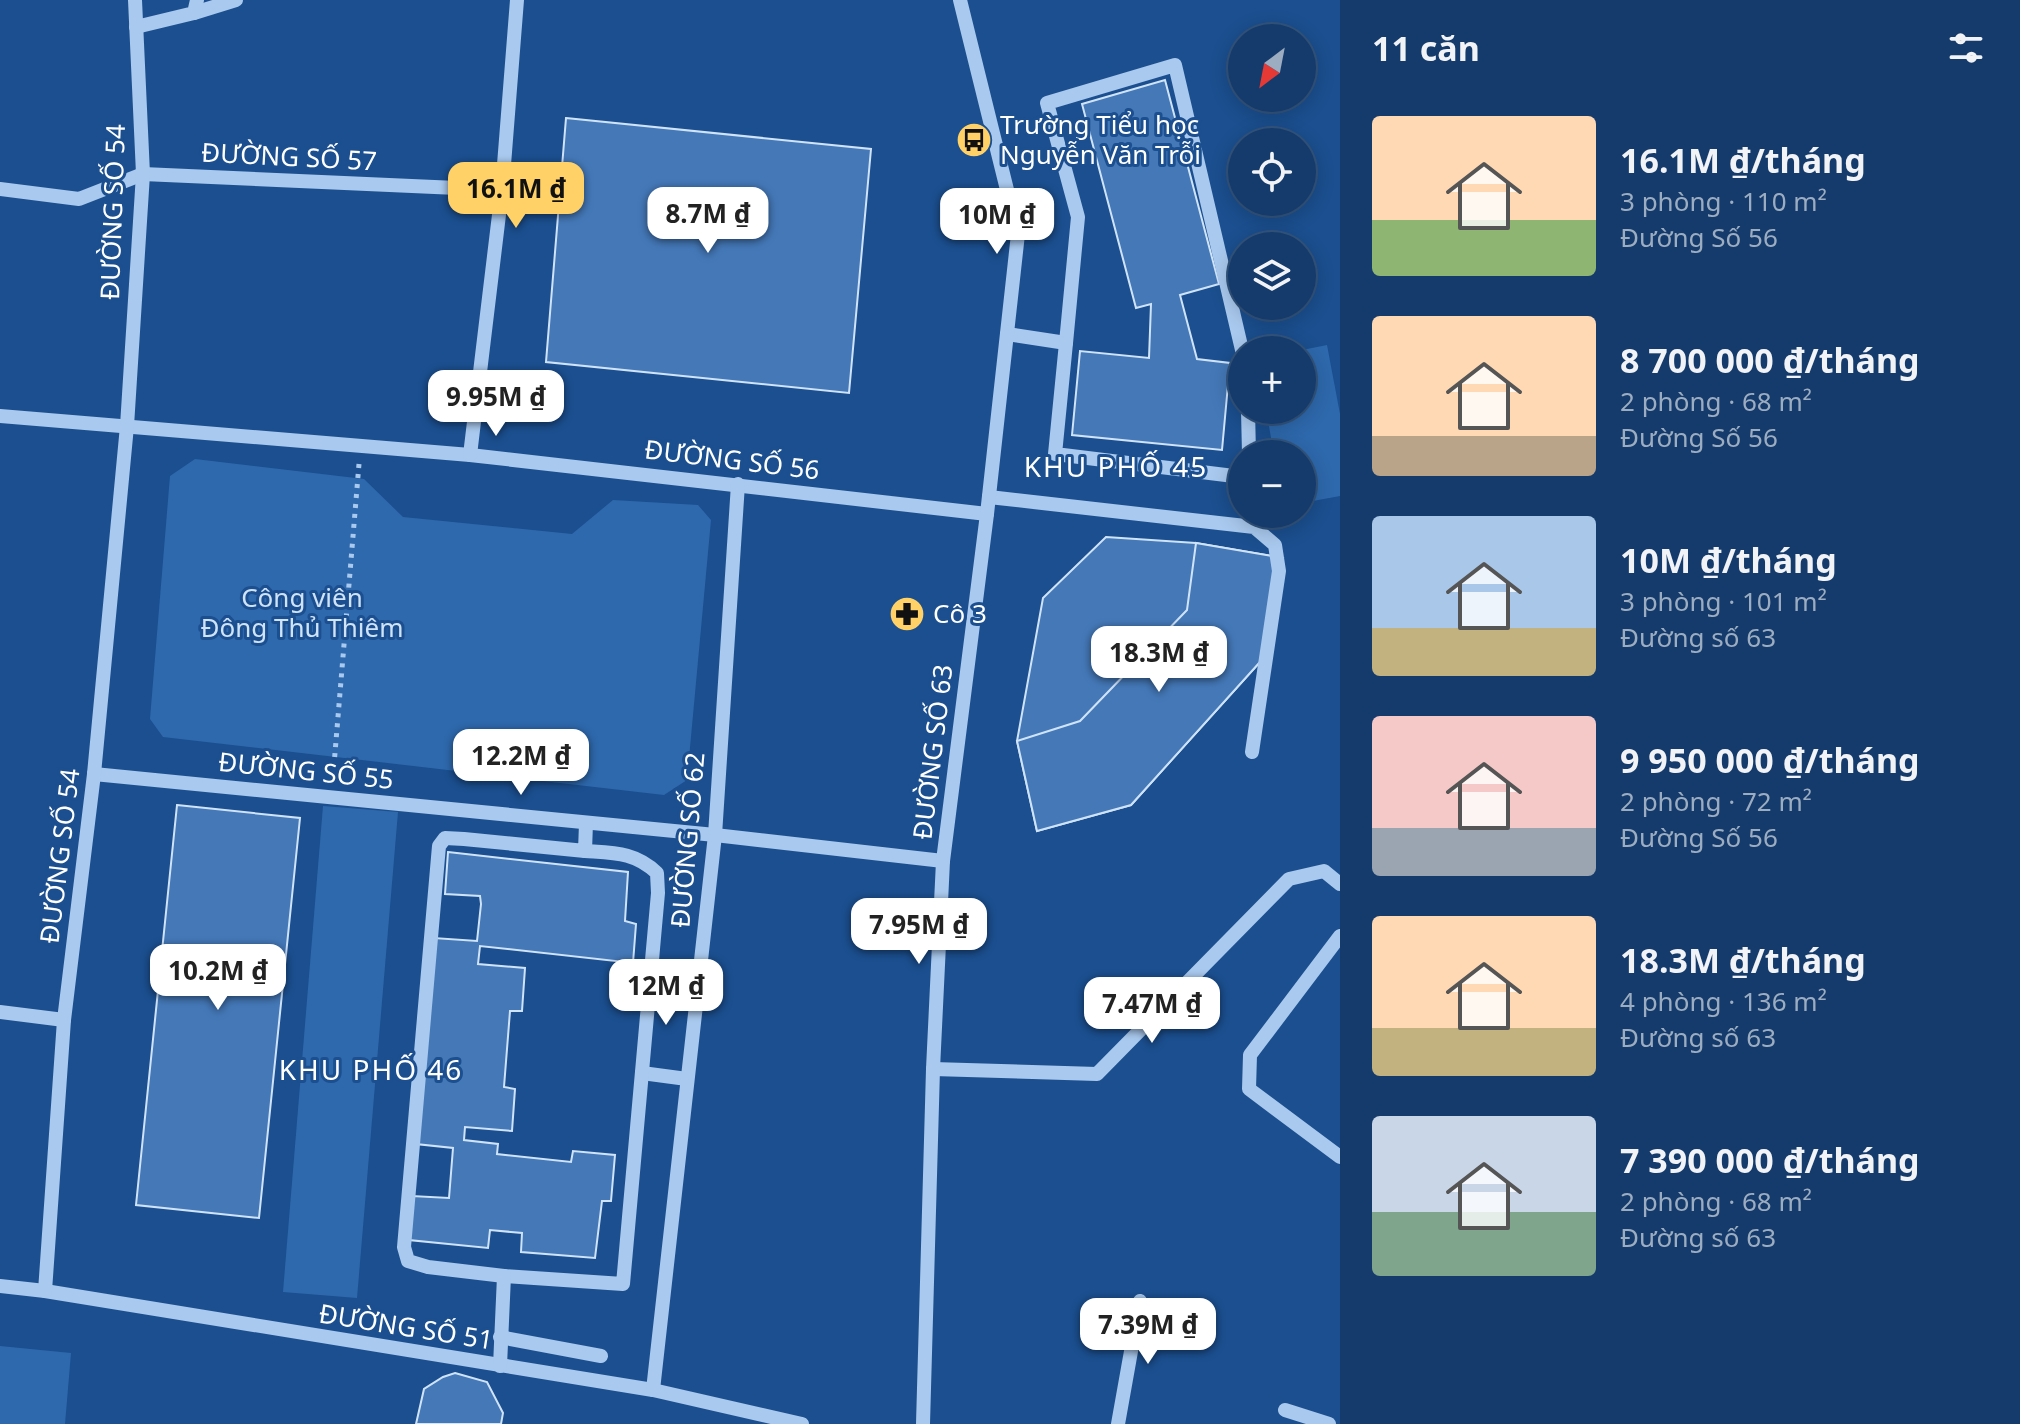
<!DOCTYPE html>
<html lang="vi">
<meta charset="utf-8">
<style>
:root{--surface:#143b6b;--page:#214673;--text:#f1f3f6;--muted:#9dadc1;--line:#33557e;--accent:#ffd166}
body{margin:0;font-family:"Noto Sans",sans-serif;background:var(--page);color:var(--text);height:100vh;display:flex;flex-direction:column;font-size:30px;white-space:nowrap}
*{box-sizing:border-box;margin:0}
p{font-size:26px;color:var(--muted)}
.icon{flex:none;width:44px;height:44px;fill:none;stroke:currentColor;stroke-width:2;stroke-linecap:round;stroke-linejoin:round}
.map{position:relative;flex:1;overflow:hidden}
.sheet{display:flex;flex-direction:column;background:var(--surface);width:680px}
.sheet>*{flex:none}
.needle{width:52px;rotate:212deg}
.tools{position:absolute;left:1228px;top:24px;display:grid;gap:16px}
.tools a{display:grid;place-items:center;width:88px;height:88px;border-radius:50%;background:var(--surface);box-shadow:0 4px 20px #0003,0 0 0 2px var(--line);font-size:40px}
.price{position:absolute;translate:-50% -68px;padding:0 18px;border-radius:16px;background:#fff;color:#222;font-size:26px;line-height:52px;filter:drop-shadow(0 2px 4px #0008)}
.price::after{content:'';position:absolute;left:50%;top:48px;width:24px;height:18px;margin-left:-12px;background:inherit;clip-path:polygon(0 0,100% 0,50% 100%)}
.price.selected{background:var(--accent);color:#111}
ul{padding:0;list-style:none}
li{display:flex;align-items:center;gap:24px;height:200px;padding:0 32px}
li span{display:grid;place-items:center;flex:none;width:224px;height:160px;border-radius:8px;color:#555}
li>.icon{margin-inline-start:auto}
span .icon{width:96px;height:96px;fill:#fffc;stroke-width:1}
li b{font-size:34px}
h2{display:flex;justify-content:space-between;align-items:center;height:96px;padding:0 32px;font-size:34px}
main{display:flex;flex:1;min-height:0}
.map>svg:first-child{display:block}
.green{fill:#2e69ad}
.building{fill:#4478b7;stroke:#cfe3fa;stroke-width:2}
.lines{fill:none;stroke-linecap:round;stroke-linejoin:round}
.path{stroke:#a9c9ee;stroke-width:5;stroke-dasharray:4 6;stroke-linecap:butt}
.minor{stroke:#a9c9ee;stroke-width:14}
.labels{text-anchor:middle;stroke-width:6;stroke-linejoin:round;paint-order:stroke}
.poi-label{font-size:26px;fill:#fff;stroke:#1b4f8f;text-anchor:start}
.street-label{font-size:26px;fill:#fff;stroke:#1b4f8f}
.park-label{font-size:26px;fill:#cfe3fa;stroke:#1b4f8f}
.neighbourhood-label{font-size:28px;letter-spacing:2px;fill:#fff;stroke:#1b4f8f}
</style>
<main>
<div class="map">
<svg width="1340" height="1424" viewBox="0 0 1340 1424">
<rect width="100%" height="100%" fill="#1b4f8f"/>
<g class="green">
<polygon points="1327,345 1340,414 1340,496 1302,503 1302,454 1274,454 1266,410 1302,410 1302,350"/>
<polygon points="195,459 364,479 403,517 572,534 613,500 698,505 711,520 687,780 664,795 163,737 150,719 170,476"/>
<polygon points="323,806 398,812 357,1298 283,1292"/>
<polygon points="0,1346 71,1353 65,1424 0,1424"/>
</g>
<g class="building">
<polygon points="1165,80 1219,284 1180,295 1197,359 1230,363 1222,450 1072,435 1080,351 1149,358 1151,304 1136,308 1082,104"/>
<polygon points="566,118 871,149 849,393 546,362"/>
<polygon points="1106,537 1196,543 1283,558 1269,652 1131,805 1037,831 1017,741 1043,598"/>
<polygon points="1196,543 1283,558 1269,652 1131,805 1037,831 1017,741 1080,721 1187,610"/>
<polygon points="177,805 300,818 259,1218 136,1205"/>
<polygon points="448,852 628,872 625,921 636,924 633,963 480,946 478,964 525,968 522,1011 510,1011 504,1087 515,1089 512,1131 465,1127 464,1140 498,1144 497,1154 571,1162 573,1151 615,1155 611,1201 602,1201 595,1258 521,1252 522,1233 490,1230 488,1248 409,1240 412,1196 449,1198 453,1148 416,1144 434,938 477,941 481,904 480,896 445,894"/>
<polygon points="455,1373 487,1382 503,1413 501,1424 416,1424 424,1389 443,1377"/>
</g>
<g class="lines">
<polyline class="path" points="333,777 359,464"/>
<g class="minor">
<polyline points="194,13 236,0"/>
<polyline points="136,27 194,13 197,0"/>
<polyline points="0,189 79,199 143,174 502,190"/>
<polyline points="1007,334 1066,343 1078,217 1047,103 1175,65 1242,350"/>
<polyline points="1066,343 1055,454 1242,477"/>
<polyline points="1248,410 1249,454"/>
<polyline points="0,416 470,455 987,514"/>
<polyline points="470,455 502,190 517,0"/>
<polyline points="989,497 1254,527 1275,545 1279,571 1252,752"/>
<polyline points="94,774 715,835 943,861"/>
<polyline points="1340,936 1250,1055 1249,1089 1340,1157"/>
<polyline points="0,1012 64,1020"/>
<polyline points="933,1069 1097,1074 1289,879 1324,871 1340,884"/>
<polyline points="642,1073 687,1079"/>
<path d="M504,1276L623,1284L658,893L657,873C635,852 614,853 585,851"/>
<polyline points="0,1286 45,1291 653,1390 802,1424"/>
<polyline points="45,1291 64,1020 94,774 127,426 143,174 135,0"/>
<polyline points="500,1337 601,1356"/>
<polyline points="500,1366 504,1276 428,1267 408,1261 404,1247 439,846 445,838 464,839 585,851 586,823"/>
<polyline points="653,1390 715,835 738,484"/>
<polyline points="1285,1410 1329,1424"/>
<polyline points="923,1424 933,1069 943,861 987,514 1018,234 960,0"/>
<polyline points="1118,1424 1140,1301"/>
</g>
</g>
<defs>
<symbol id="bus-disc" viewBox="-11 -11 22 22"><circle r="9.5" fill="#ffd166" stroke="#1b4f8f"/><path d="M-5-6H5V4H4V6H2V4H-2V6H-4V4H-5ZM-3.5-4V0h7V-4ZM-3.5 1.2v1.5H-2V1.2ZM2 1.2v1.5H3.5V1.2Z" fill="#111"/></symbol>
<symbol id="pharmacy-disc" viewBox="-11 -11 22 22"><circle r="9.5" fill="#ffd166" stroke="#1b4f8f"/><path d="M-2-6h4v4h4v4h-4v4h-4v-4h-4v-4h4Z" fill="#111"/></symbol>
</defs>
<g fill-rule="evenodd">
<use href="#bus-disc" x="954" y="120" width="40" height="40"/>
<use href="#pharmacy-disc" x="887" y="594" width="40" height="40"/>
</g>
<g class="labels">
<g class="poi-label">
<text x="1000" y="134">Trường Tiểu học<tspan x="1000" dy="30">Nguyễn Văn Trỗi</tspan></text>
<text x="933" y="623">Cô 3</text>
</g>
<g class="street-label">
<text transform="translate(289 157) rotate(3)" y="9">ĐƯỜNG SỐ 57</text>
<text transform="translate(113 212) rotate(-88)" y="9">ĐƯỜNG SỐ 54</text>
<text transform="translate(732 460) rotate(7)" y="9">ĐƯỜNG SỐ 56</text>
<text transform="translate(933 752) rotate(-83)" y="9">ĐƯỜNG SỐ 63</text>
<text transform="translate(306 771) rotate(6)" y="9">ĐƯỜNG SỐ 55</text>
<text transform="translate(688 840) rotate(-85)" y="9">ĐƯỜNG SỐ 62</text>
<text transform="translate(60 856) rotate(-83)" y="9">ĐƯỜNG SỐ 54</text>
<text transform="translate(406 1327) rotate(9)" y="9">ĐƯỜNG SỐ 51</text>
</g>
<g class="park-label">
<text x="302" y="607">Công viên<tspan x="302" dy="30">Đông Thủ Thiêm</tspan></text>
</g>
<g class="neighbourhood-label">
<text x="1116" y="477">KHU PHỐ 45</text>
<text x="371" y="1080">KHU PHỐ 46</text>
</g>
</g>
</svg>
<div class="tools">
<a><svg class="needle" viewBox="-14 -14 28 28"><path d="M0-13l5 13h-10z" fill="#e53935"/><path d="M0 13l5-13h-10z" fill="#9dadc1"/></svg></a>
<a><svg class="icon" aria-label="locate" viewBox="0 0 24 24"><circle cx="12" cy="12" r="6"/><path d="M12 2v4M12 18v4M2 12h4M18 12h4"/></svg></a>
<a><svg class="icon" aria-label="layers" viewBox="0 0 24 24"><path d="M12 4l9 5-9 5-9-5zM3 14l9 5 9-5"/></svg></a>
<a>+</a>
<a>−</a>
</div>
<b class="price selected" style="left:516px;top:230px">16.1M ₫</b>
<b class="price" style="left:708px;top:255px">8.7M ₫</b>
<b class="price" style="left:997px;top:256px">10M ₫</b>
<b class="price" style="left:496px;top:438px">9.95M ₫</b>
<b class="price" style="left:1159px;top:694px">18.3M ₫</b>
<b class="price" style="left:521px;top:797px">12.2M ₫</b>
<b class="price" style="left:919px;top:966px">7.95M ₫</b>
<b class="price" style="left:218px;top:1012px">10.2M ₫</b>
<b class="price" style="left:666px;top:1027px">12M ₫</b>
<b class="price" style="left:1152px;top:1045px">7.47M ₫</b>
<b class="price" style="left:1148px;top:1366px">7.39M ₫</b>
</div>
<section class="sheet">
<h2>11 căn<svg class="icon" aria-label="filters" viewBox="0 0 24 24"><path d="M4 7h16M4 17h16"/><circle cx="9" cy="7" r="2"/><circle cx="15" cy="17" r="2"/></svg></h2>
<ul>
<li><span style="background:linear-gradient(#ffd9b3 65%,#8fb573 0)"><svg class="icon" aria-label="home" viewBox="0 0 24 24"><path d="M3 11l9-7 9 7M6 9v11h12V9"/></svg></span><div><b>16.1M ₫/tháng</b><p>3 phòng · 110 m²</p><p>Đường Số 56</p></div></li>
<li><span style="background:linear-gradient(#ffd9b3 75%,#b9a48a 0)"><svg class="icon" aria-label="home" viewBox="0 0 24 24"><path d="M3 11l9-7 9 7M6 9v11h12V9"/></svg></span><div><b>8 700 000 ₫/tháng</b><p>2 phòng · 68 m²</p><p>Đường Số 56</p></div></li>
<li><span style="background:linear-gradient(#a9c7e8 70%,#c2b280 0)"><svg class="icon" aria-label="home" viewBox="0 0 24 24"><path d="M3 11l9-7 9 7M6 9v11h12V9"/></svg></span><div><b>10M ₫/tháng</b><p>3 phòng · 101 m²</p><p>Đường số 63</p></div></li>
<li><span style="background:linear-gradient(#f6c9c9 70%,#9aa5b1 0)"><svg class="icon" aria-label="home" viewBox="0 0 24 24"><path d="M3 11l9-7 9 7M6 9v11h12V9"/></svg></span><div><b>9 950 000 ₫/tháng</b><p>2 phòng · 72 m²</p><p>Đường Số 56</p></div></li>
<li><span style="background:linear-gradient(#ffd9b3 70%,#c2b280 0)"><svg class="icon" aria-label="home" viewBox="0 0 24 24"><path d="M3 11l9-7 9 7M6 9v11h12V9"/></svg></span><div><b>18.3M ₫/tháng</b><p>4 phòng · 136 m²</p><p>Đường số 63</p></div></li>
<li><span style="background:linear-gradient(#c9d6e8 60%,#7fa58c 0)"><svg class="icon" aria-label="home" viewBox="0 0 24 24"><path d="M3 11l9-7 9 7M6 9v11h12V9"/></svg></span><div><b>7 390 000 ₫/tháng</b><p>2 phòng · 68 m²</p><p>Đường số 63</p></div></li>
</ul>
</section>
</main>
